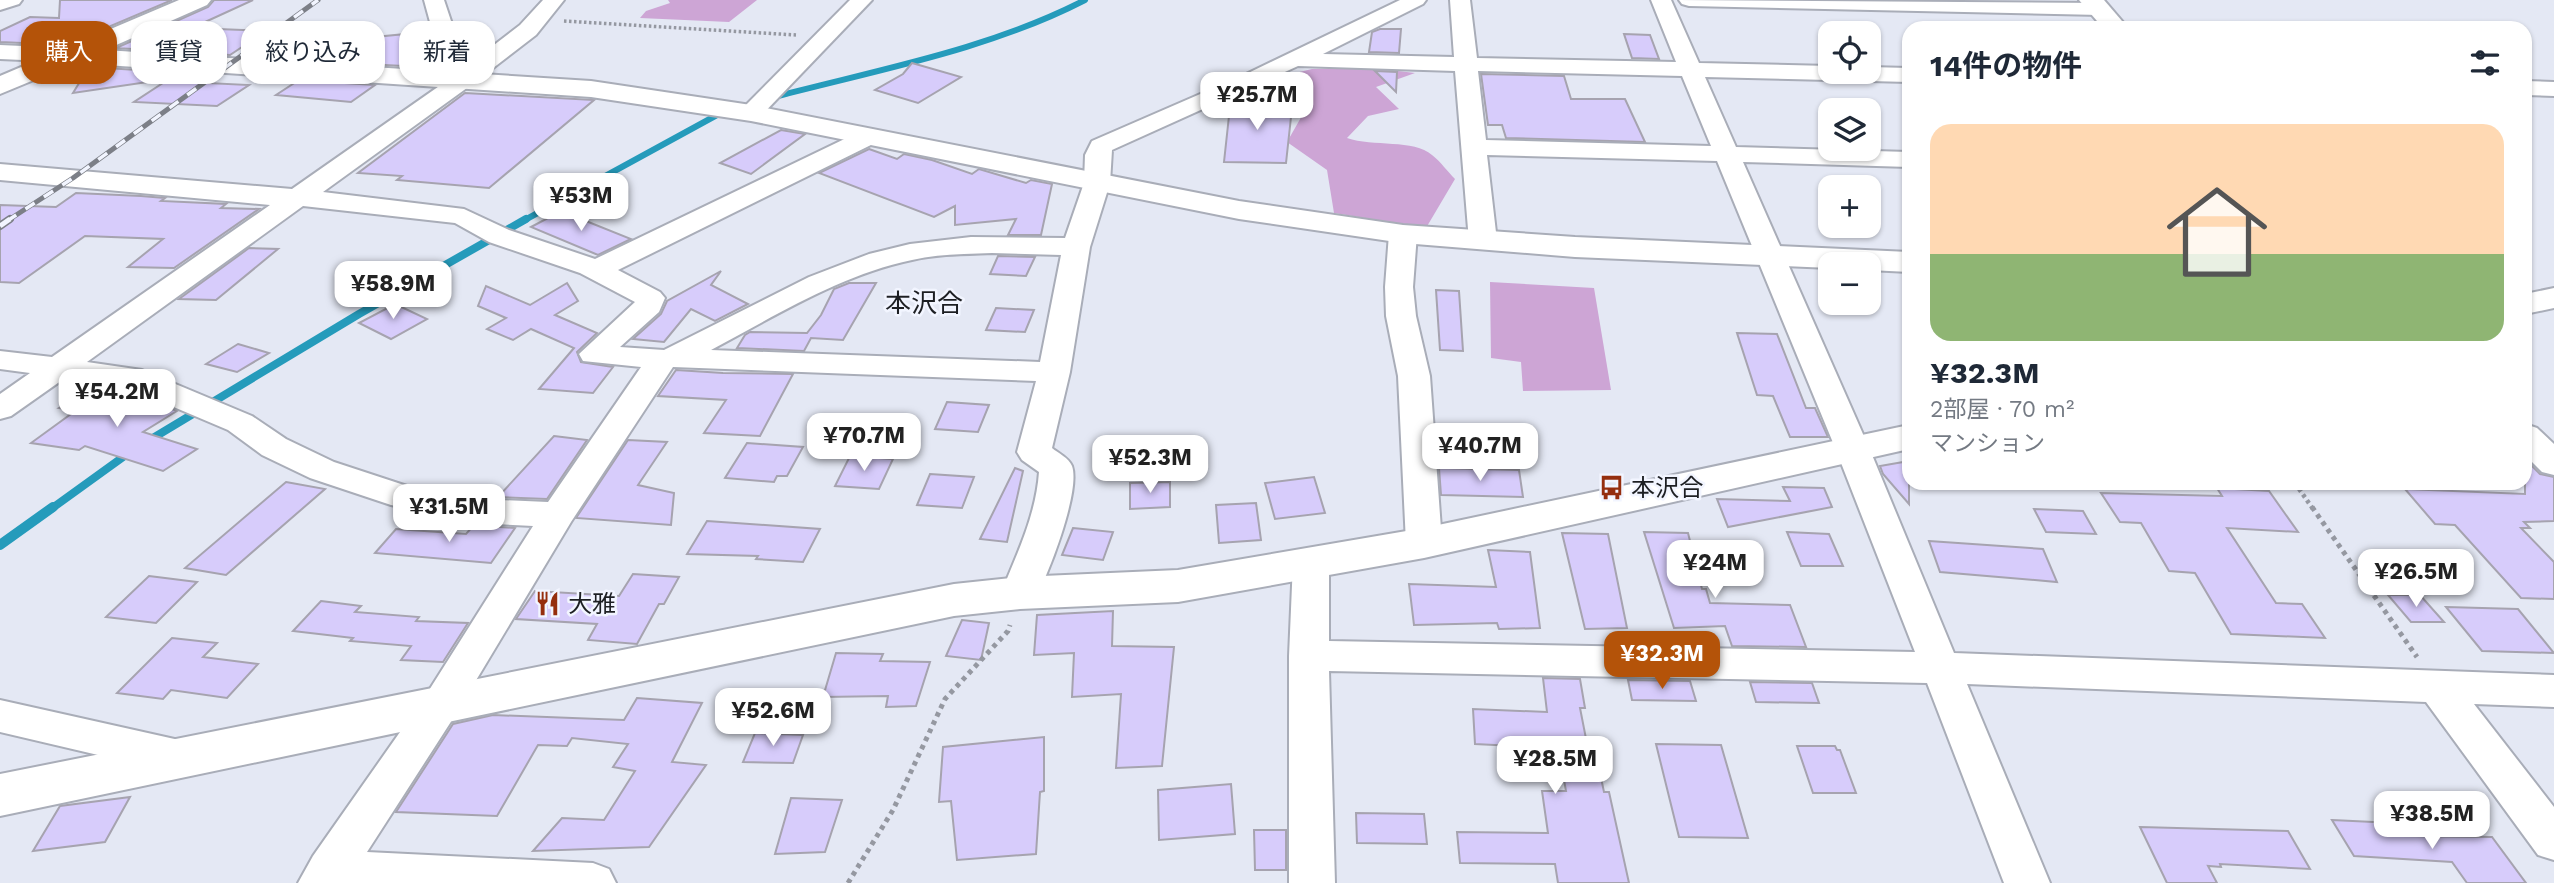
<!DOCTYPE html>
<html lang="ja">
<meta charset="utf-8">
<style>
:root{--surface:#fff;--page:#f2f2f3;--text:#1f2937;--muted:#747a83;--line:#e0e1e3;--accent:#b45309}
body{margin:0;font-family:"Work Sans","Noto Sans JP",sans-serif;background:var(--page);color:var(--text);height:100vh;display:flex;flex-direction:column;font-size:26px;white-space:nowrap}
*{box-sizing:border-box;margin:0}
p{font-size:23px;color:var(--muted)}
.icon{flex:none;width:38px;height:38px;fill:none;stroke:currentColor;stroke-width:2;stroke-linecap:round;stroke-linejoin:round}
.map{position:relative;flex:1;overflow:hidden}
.panel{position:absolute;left:1902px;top:21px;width:630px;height:469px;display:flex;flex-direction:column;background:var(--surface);border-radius:21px;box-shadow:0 2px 5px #0004}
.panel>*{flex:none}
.guide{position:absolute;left:21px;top:21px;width:665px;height:63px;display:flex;gap:14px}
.controls{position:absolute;left:1818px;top:21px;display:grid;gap:14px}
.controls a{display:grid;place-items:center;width:63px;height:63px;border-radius:14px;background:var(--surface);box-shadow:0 2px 5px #0004;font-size:35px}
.price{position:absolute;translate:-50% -60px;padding:0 16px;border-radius:14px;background:#fff;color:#222;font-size:23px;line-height:46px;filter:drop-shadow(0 2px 4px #0008)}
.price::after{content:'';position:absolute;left:50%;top:42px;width:21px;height:16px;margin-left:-10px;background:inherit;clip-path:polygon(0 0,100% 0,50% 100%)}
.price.selected{background:var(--accent);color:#fff}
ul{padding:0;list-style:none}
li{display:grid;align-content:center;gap:14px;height:371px;padding:0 28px}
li+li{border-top:2px solid var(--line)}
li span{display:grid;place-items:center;height:217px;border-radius:21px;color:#555}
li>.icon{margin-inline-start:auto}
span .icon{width:126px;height:126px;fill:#fffc;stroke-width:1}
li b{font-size:30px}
h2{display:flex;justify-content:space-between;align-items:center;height:84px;padding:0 28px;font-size:30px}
.chip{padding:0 24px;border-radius:21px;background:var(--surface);box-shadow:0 2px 5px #0004;font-size:24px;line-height:63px}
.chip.selected{background:var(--accent);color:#fff}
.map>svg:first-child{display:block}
.green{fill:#cda5d5}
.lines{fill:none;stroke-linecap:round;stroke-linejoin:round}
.stream-far2{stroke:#259bbb;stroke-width:6}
.stream-far1{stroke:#259bbb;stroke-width:8}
.stream{stroke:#259bbb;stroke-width:10}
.building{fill:#d7ccfb;stroke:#a6a3af;stroke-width:2}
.minor-casing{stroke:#a9adb8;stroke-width:4}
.tertiary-casing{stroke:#a9adb8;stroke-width:4}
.path-far2{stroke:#9598a1;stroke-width:3.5;stroke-dasharray:2.5 2.5;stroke-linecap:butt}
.path-far1{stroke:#9598a1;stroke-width:4.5;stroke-dasharray:3.5 3.5;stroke-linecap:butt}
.path{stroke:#9598a1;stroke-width:5;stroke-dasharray:4.5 4.5;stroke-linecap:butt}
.minor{fill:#fff;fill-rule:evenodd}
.tertiary{fill:#fff;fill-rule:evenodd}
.rail-far1-casing{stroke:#7c7f87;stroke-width:5}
.rail-casing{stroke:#7c7f87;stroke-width:8}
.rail-far1{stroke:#f2f5ff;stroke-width:3.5;stroke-dasharray:11;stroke-linecap:butt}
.rail{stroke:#f2f5ff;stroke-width:5;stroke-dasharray:15;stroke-linecap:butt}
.labels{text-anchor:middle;stroke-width:5;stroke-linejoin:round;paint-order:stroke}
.poi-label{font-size:24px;fill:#1d1f23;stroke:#f2f5ff;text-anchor:start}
.neighbourhood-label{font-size:26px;fill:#1d1f23;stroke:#f2f5ff}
</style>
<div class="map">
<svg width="2554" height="883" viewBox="0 0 2554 883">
<rect width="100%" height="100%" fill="#e4e8f4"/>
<g class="green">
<polygon points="668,0 757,0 729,22 640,18 646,11 670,3"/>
<path d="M1373,68L1415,73L1376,87L1399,109L1368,116L1347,138C1373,147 1414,139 1432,155C1441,162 1447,171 1455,179L1426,228L1334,213L1327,170L1287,142L1303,114L1300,99L1280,89L1302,87L1295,73L1312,69Z"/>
<polygon points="1490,282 1594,288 1611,390 1523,391 1521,362 1491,358"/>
</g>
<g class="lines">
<g class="stream-far2">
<path d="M778,96C881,69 990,49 1085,0"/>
<polyline points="523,221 717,115"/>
</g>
<g class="stream-far1">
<polyline points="148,441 359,314 526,219"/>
<polyline points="51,509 130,452"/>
</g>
<polyline class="stream" points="0,545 53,507"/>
</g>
<g class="building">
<polygon points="60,0 172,0 66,45 0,42 0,31 30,17 59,18"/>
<polygon points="214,0 253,0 192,28 266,31 230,55 116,48 208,7"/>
<polygon points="428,26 429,56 418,57 403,66 313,61 324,42 405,34 408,28"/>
<polygon points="1380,29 1401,29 1399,53 1369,52 1372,32"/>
<polygon points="1624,34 1650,35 1659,59 1632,58"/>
<polygon points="912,63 961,77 918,103 875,90 903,74"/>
<polygon points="89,67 202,74 73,93"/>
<polygon points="1375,71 1397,72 1396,92"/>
<polygon points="1481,74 1564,76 1571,99 1625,99 1645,142 1506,138 1502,125 1488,125"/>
<polygon points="299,80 375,85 351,102 276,95"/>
<polygon points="166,81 249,85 217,106 134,102"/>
<polygon points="1249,91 1269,91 1267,116 1291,117 1286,163 1224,162 1229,116 1237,116 1239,96"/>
<polygon points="465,93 594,100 489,188 397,180 402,176 358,173"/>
<polygon points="781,130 805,134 751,174 720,163"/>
<polygon points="869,149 897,159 904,154 932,160 972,174 979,169 1026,183 1031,180 1052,184 1041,235 1008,235 1016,219 955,225 955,206 934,217 819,173"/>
<polygon points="76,193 141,196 165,198 161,201 226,204 221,208 259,209 174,268 128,267 163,239 85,236 19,283 0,282 0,205 56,207"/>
<polygon points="561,211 631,239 598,255 531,227"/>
<polygon points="249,248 278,249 216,300 179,299"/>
<polygon points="998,256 1035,257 1026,276 990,274"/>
<polygon points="721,271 711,285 748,304 715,321 691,309 664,342 633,339 661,314 667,301"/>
<polygon points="567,283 578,301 555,315 597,333 577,352 581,362 613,367 593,393 539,389 574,348 531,329 513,340 487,329 506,318 478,306 486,286 530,305"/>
<polygon points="849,283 876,283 843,340 811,338 804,351 737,348 745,335 750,332 807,333 821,315 834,289"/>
<polygon points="1436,290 1459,291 1463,351 1440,350"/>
<polygon points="395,304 427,319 391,339 359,323"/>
<polygon points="996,308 1034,310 1025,332 986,330"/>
<polygon points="1737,333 1777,334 1806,408 1815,408 1828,437 1790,437 1773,396 1757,395"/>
<polygon points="238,344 269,353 237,372 206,364"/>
<polygon points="676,370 723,373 793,374 760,436 704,433 726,400 658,396"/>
<polygon points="95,387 153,401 177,411 143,432 197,449 163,471 85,446 79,450 31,443 75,411 59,408"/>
<polygon points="947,402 989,405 978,432 935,429"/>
<polygon points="554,436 587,440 547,499 498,497"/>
<polygon points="628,440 667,442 638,485 674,493 671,525 576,518"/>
<polygon points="747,443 803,447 787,476 777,476 774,482 725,478"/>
<polygon points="850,456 893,459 879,489 835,486"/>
<polygon points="2525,459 2540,474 2554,477 2554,521 2524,522 2530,528 2521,528 2554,562 2554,599 2521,598 2455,525 2435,524 2405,489 2525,494"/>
<polygon points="1909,461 1909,504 1883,474 1880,466"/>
<polygon points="1015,468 1023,471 1007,542 980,539"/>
<polygon points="1439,468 1519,470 1523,497 1441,495"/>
<polygon points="930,474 974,477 962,508 917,505"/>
<polygon points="1314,477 1325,513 1275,519 1265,483"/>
<polygon points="286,482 325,489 226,575 185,568"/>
<polygon points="1170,482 1170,507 1130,509 1130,483"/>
<polygon points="1783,487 1824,488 1832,507 1728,527 1717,499 1790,501"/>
<polygon points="2217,488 2269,491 2298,532 2227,528 2276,603 2302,604 2325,638 2231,634 2195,573 2169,571 2141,523 2120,522 2101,493 2222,496"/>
<polygon points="1256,503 1261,540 1219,543 1216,505"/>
<polygon points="2034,509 2083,511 2096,534 2046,532"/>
<polygon points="707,521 765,525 820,529 803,562 756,559 758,556 687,554"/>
<polygon points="474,525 515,528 491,563 375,553 396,529 466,534"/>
<polygon points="1073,528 1113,532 1103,560 1062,555"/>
<polygon points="1644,532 1688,533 1702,589 1706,589 1710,603 1790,605 1806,647 1732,646 1725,626 1674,628"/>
<polygon points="1787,532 1829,534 1843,566 1801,566"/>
<polygon points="1562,533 1608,534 1627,628 1585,629"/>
<polygon points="1929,541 2043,549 2057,582 1940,572"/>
<polygon points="1488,550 1530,552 1540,628 1499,629 1497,623 1414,625 1409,584 1496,587"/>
<polygon points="633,574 679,577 664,604 659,604 637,644 588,640 597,624 516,619 535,591 619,596"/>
<polygon points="149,576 197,582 156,623 106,617"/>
<polygon points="2388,595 2420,595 2444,622 2411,622"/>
<polygon points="321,601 361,606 355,612 419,617 416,621 468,623 443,662 401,660 411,646 350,641 353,638 293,631"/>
<polygon points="2446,607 2518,609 2554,653 2482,651"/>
<polygon points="1113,611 1112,646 1174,647 1162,766 1116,768 1121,694 1072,697 1074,653 1034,655 1037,615"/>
<polygon points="962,620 989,623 981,660 946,656"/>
<polygon points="172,638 217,643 203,657 258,664 227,698 171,690 163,699 117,693"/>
<polygon points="836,653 883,654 880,661 930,662 916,706 886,707 888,696 823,697"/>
<polygon points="1543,678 1580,679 1585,708 1580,708 1589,754 1596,754 1604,792 1609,792 1629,883 1558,883 1555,864 1460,863 1457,832 1548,833 1542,791 1566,791 1557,741 1514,741 1514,746 1475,744 1473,709 1547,712"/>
<polygon points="1628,680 1690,681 1696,701 1632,700"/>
<polygon points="1750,682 1812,683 1819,703 1756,702"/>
<polygon points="637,698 702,703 672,762 706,765 649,847 533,851 562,818 604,820 635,771 613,767 628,744 572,738 567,746 538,745 497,816 396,812 453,724 493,715 624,720"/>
<polygon points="755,733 803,735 793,763 743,762"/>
<polygon points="1044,737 1044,791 1040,792 1036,854 957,860 951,801 939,802 943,747"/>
<polygon points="1656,744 1721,745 1748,838 1679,837"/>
<polygon points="1797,746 1835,746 1837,750 1840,750 1856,793 1813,793"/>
<polygon points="1231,784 1235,834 1159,840 1158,790"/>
<polygon points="130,797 105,842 33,851 60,806"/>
<polygon points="791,798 842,800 825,852 775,854"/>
<polygon points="1356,813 1424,814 1427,844 1357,843"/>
<polygon points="2332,820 2394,823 2402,836 2492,837 2526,883 2467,883 2452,862 2354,856"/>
<polygon points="2140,827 2288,831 2310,869 2220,864 2221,867 2208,866 2217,883 2167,883"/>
<polygon points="1254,830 1286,830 1286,870 1255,870"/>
</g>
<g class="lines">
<defs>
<g id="minor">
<polygon points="0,0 22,0 19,4 0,10"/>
<path d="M424,0H444L455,33L453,63C444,75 430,86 415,82L412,77L431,60L433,33Z"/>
<path d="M543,0H564L536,35L471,85L323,192L464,209L509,230L595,259L859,132L868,130L877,132L880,137L877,142L618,270L660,292L665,298L659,312L620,347L664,350L809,277L869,254L910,244L971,237L1065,238L1084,183L1085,155L1092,141L1244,75L1400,0H1426L1423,4L1323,54L1454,57L1450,0H1470L1477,58L1676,62L1651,0H1671L1699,63L1830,66V72H1869V67L1909,68V82L1705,77L1736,147L1909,152V167L1743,162L1870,450L1954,653L2554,675V707L2474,704L2554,807V860L2538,855L2426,702L1967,684L2050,883H2004L1927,683L1329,671L1335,883H1289V656L1293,562L1298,553L1311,549L1324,553L1329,562V641L1915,652L1836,450L1717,161L1487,155L1497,241L1493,247L1483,249L1473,247L1469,241L1455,71L1298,66L1112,150L1110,183L1090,247L1070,372L1052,448C1058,453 1069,458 1072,466C1081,491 1047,579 1033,603L1020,607L1007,603L1001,593C1017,554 1036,515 1039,472L1022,460L1017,452L1036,381L673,367L571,522L454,717L367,852L593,863L609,869L616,883H298L313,856L426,695L533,526L475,523L391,505L310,478L262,455L228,430L124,386L65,378L11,416L0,419V394L30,373L0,369V351L52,357L270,205L0,180V164L292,189L455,75L520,25ZM1478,71L1682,76L1711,146L1486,140ZM303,206L455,223L489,242L580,273L635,302L579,354L583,361L641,367L548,502L475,499L407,486L334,462L286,439L252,416L142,370L87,362ZM992,253L1061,255L1040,362L711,350C775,316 840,275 912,260C938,254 965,254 992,253Z"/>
<polygon points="850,0 872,0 759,118 743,118 739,113 743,108"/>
<polygon points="1679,0 2100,3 2107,5 2110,9 2107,13 2100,15 1689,6 1682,4"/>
<polygon points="0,45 67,48 75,50 78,55 75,60 67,62 0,59"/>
<polygon points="2525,81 2554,82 2554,96 2525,95"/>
<polygon points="1403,226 1413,228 1417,234 1413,287 1416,316 1430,376 1442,543 1437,552 1424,556 1411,552 1406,543 1398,376 1386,316 1385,287 1389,234 1393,228"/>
<polygon points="2525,424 2537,428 2554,444 2554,475 2542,472 2525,455"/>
<polygon points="0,700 179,740 194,745 200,757 194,769 179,774 0,732"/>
</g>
<g id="tertiary">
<polygon points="179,0 211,0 207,5 105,50 591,81 751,105 1239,201 1403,225 1575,237 1909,252 1909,272 1869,270 1869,264 1830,264 1830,268 1575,257 1403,243 1239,219 751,121 591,97 75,63 0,94 0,76"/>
<polygon points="2079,0 2104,0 2128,28 2103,28"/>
<polygon points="2554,288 2554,308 2525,314 2525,294"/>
<polygon points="1909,425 1909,449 1424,558 1178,602 1020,609 954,616 0,816 0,774 954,584 1020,577 1178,570 1424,528"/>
</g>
</defs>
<use href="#minor" class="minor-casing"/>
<use href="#tertiary" class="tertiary-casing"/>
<polyline class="path-far2" points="564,21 796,35"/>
<polyline class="path-far1" points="2295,483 2313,509"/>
<g class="path">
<polyline points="2312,507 2417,657"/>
<polyline points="848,883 893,810 945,699 1008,631 1010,625"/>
</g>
<use href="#minor" class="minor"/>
<use href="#tertiary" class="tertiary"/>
<defs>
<polyline id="rail-far1" points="7,221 73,178 318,0"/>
<polyline id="rail" points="0,226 10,219"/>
</defs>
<use href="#rail-far1" class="rail-far1-casing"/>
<use href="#rail" class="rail-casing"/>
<use href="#rail-far1" class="rail-far1"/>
<use href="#rail" class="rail"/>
</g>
<defs>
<symbol id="bus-bare" viewBox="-9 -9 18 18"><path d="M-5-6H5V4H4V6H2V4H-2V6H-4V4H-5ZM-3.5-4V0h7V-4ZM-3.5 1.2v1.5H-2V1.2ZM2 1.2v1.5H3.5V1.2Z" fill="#952e0e" stroke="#f2f5ff" stroke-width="2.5" paint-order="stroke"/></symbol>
<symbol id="restaurant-bare" viewBox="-9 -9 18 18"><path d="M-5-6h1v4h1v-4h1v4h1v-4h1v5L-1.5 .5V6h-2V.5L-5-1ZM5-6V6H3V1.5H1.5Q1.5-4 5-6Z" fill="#952e0e" stroke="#f2f5ff" stroke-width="2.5" paint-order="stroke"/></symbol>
</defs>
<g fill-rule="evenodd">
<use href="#bus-bare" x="1594" y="470" width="35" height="35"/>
<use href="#restaurant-bare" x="530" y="586" width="35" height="35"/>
</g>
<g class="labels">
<g class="poi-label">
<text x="1631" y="496">本沢合</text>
<text x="568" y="612">大雅</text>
</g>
<g class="neighbourhood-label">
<text x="924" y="312">本沢合</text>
</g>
</g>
</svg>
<div class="controls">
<a><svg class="icon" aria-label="locate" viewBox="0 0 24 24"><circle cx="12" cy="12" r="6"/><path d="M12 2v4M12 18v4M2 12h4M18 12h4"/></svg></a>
<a><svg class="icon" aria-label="layers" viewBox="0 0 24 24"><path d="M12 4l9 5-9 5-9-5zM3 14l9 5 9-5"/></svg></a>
<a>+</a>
<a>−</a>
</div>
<b class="price" style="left:1257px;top:132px">¥25.7M</b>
<b class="price" style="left:581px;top:233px">¥53M</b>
<b class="price" style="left:393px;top:321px">¥58.9M</b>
<b class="price" style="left:117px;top:429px">¥54.2M</b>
<b class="price" style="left:864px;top:473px">¥70.7M</b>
<b class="price" style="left:1480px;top:483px">¥40.7M</b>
<b class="price" style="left:1150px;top:495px">¥52.3M</b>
<b class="price" style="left:449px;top:544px">¥31.5M</b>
<b class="price" style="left:1715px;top:600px">¥24M</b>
<b class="price" style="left:2416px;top:609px">¥26.5M</b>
<b class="price selected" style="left:1662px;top:691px">¥32.3M</b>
<b class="price" style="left:773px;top:748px">¥52.6M</b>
<b class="price" style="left:1555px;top:796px">¥28.5M</b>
<b class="price" style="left:2432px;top:851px">¥38.5M</b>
<div class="guide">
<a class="chip selected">購入</a>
<a class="chip">賃貸</a>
<a class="chip">絞り込み</a>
<a class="chip">新着</a>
</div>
<section class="panel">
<h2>14件の物件<svg class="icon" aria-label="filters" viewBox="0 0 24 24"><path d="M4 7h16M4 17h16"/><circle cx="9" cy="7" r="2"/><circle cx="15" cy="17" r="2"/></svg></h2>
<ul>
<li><span style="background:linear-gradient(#ffd9b3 60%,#8fb573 0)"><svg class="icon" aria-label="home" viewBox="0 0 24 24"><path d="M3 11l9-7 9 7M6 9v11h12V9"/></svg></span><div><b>¥32.3M</b><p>2部屋 · 70 m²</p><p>マンション</p></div></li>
</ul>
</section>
</div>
